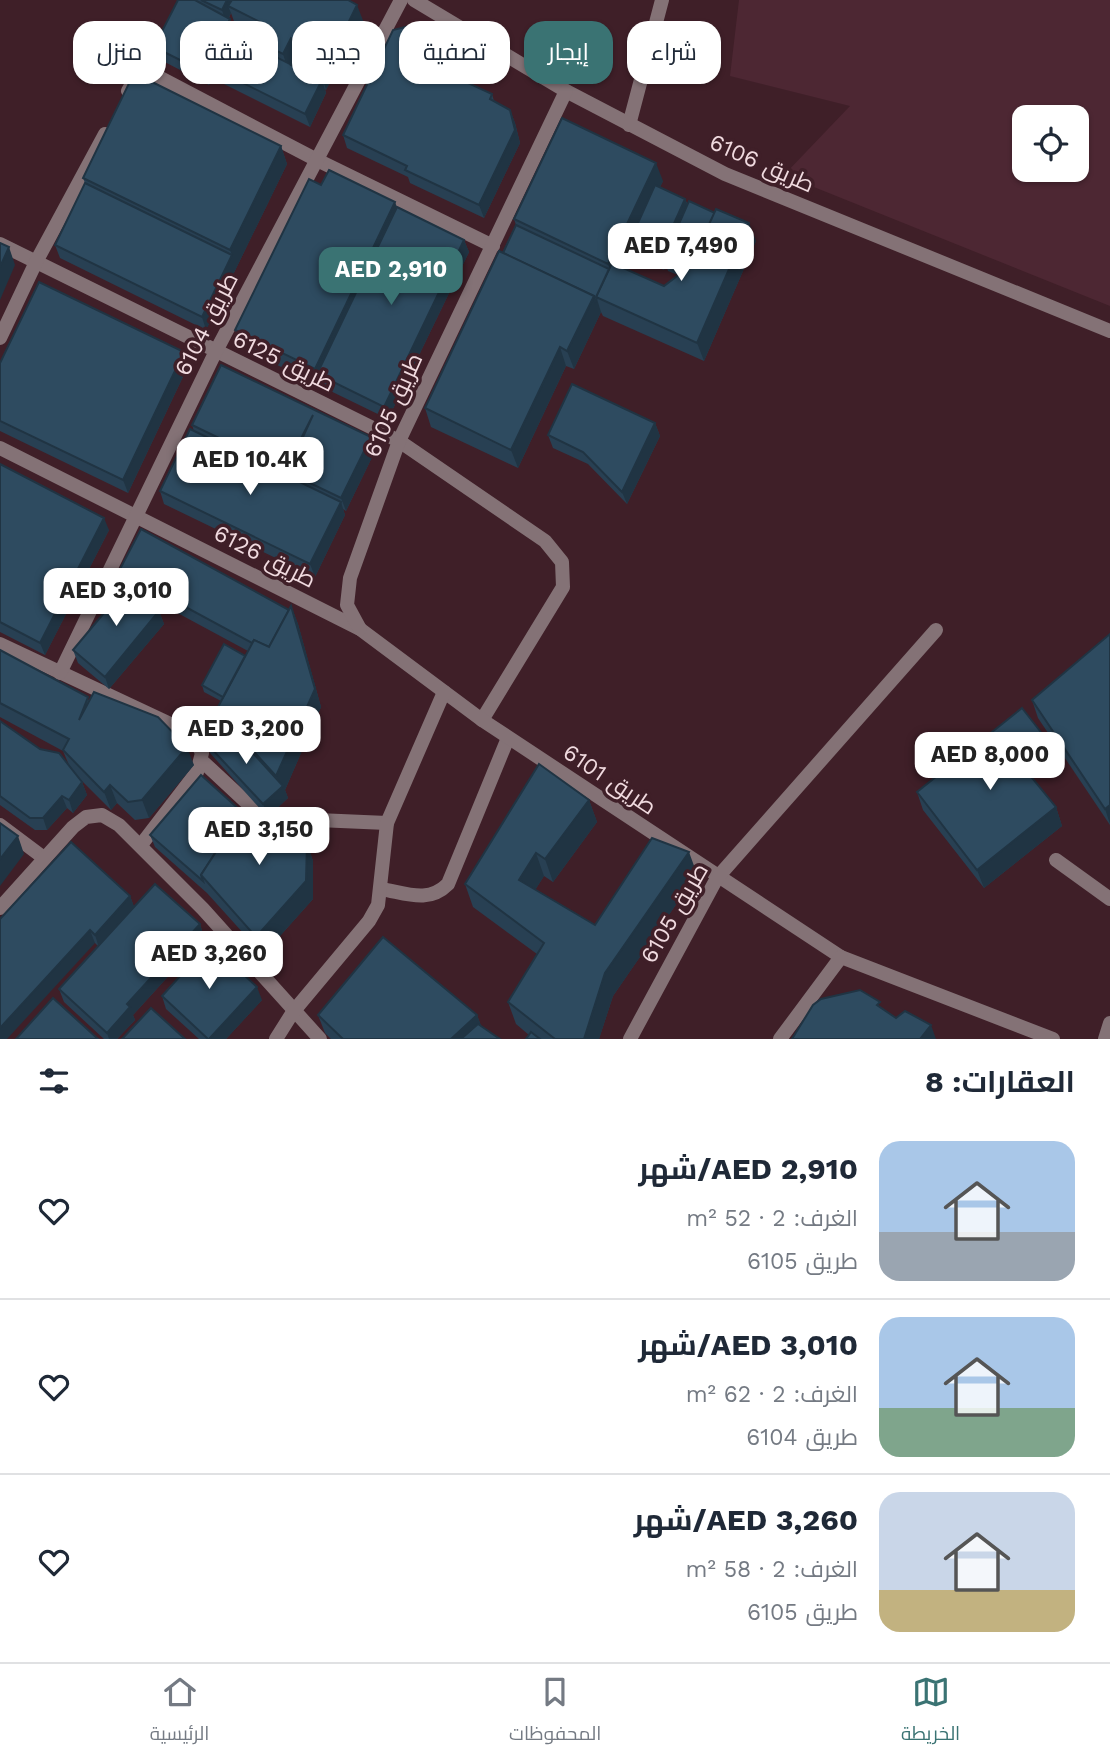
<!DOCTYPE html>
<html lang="ar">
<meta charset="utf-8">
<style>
:root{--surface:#fff;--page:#f2f2f3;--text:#1f2937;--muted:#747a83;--line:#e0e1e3;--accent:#3a7373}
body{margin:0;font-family:"Work Sans",Cairo,sans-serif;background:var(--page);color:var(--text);direction:rtl;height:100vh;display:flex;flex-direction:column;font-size:26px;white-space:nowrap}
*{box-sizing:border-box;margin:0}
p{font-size:23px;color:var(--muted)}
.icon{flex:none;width:38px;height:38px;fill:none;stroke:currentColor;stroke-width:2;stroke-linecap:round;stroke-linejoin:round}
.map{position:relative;height:1039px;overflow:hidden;direction:ltr}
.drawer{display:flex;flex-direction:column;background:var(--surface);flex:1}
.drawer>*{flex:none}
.guide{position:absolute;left:21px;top:21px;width:700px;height:63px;direction:rtl;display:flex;gap:14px}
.fabs{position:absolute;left:1012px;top:105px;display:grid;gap:14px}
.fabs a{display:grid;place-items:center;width:77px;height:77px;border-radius:14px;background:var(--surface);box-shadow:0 2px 5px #0004;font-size:35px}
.price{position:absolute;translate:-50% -60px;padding:0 16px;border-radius:14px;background:#fff;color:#222;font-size:23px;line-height:46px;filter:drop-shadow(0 2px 4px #0008)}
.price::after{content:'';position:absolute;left:50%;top:42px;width:21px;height:16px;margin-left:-10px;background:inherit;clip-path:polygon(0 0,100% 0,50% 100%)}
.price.selected{background:var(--accent);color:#fff}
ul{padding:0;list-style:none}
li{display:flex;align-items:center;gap:21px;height:175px;padding:0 35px}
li+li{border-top:2px solid var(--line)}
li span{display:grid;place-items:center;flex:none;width:196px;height:140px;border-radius:21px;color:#555}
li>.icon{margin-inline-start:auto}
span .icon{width:84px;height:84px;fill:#fffc;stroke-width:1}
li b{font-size:30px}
h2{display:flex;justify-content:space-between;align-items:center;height:84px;padding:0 35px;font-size:30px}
.pill{padding:0 24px;border-radius:21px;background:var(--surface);box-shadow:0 2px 5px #0004;font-size:24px;line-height:63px}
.pill.selected{background:var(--accent);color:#fff}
.tabs{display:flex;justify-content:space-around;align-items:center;height:98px;border-top:2px solid var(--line);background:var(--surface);font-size:19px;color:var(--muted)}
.tabs a{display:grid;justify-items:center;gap:4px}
.tabs .selected{color:var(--accent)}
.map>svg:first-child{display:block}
.built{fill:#4d2733;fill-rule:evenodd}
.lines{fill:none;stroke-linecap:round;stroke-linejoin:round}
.lane{stroke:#847276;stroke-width:14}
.street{stroke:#847276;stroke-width:14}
.wall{fill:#284053;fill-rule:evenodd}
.shaded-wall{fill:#203443}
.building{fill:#2e4b60;stroke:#203443;stroke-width:2}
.labels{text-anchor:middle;stroke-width:7;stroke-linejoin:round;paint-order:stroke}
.street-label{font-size:23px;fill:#f0dadf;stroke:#3f1f28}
</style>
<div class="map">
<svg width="1110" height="1039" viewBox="0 0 1110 1039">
<rect width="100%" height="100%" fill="#3f1f28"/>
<path class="built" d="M739,0H1110V306L784,175L850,106L730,76ZM1024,117H1076V170H1024Z"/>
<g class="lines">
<g class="lane">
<polyline points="629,125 662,0"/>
<polyline points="399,441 545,541 562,562 563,587 482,720"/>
<path d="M381,889C406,893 428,904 448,884L508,738"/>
</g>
<g class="street">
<polyline points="414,0 566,91 725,174 1110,331"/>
<polyline points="128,91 136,77 149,72 315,159 493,246"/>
<polyline points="0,244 399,441"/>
<polyline points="0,338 36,262 105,134"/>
<polyline points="0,448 360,629 482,720 841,957 1053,1039"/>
<polyline points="360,629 347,605 350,578 399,441 566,91"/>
<polyline points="0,644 181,729 195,739 202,753 197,772 141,845"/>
<polyline points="60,673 215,353 401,0"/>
<polyline points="202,761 260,815 271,818 387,823"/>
<polyline points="0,825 44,858"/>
<polyline points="1056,860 1110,899"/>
<polyline points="0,908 73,827 86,817 102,815 119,825 203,909 320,1039"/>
<polyline points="276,1039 293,1012 369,921 378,905 387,823 444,692"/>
<polyline points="630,1039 717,878 936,630"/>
<polyline points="780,1039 841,957"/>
<polyline points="1105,1039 1110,1023"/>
</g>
</g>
<g class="wall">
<path d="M178,0H348L364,23L338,76L332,73L333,76L326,90L325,89L326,93L310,127L214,79L213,77L209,85L159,59L154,47ZM231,13L235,24L259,36L256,41L259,49L233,35L235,31L229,18Z"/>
<polygon points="461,74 472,85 492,94 494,101 510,110 515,123 520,143 484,218 410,183 408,177 347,148 343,135"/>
<polygon points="281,146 287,164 206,330 60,258 55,245 85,183 83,178"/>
<path d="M663,181L660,187L685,199L688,205L756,241L704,361L603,316L601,312L574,369L566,366L518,468L431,427L425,408L516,225L514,219ZM631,248L634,256L664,270L666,265L668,271L678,275L664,286L622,267Z"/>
<polygon points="321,185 397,207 464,240 469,252 388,419 242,348 235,330"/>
<polygon points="184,352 189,364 128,493 0,431 0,363"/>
<polygon points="655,423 660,436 627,504 588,464 553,448 548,435"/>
<polygon points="192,425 371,437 376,449 346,511 343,509 345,515 315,577 164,504 160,491 194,431"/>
<polygon points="0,464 109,530 45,655 0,632"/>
<polygon points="119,571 289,610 291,606 298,624 321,707 285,790 288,798 273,812 307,843 313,861 313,899 263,955 207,893 155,847 150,835 242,812 263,812 210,753 203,735 221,701 204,692 202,685 245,656 248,651 133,589 159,611 164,624 109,689 78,663 73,650 110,606 105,593 122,580"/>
<polygon points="1110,634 1110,825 1038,718 1032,700"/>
<polygon points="0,650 89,700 194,765 149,818 135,820 117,803 111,810 77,776 82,782 87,795 73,813 67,808 47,830 35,830 0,805 0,721 40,749 69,765 63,751 0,717"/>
<polygon points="1054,758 1031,776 1056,807 1062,826 984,888 923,810 917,792"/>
<polygon points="589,800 597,822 553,882 544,876 535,890 595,925 697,874 613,996 599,1039 526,1039 529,1035 516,1024 508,1002 537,954 473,907 465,884"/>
<polygon points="130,896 134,907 200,924 204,937 133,1015 135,1020 117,1039 104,1039 64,1002 59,989 98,946 95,943 0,919"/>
<polygon points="162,996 262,1000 226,1039 199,1039 166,1009"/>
<polygon points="318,1015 477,1015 481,1026 500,1039 331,1039 325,1033"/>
</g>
<g class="shaded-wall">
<polygon points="227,0 237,0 228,6 231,13 226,23 222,10"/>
<polygon points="357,5 364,23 338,76 331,58"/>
<polygon points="230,19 235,31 216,70 209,66 213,77 209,85 204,72"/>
<polygon points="291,38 298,56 289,73 283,54"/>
<polygon points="457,62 461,75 454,70"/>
<polygon points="331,70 333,76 326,90 324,83"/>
<polygon points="322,80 326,93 310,127 305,114"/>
<polygon points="510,110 515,123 520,143 484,218 479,205"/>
<polygon points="281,146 287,164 206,330 202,317 232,255 230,250"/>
<polygon points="656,163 663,181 633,245 629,243 631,248 606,302 610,269 608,264"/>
<polygon points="685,199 690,211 664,258 666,265 664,270 659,257"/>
<polygon points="395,202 402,220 317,374 315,369"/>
<polygon points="749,223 756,241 704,361 697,343"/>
<polygon points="464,240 469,252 388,419 384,407"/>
<polygon points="9,247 15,265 0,300 0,267"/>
<polygon points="594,296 597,299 601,312 574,369 567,351"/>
<polygon points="560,347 566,366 518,468 511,450"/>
<polygon points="184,352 189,364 128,493 123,480"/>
<polygon points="655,423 660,436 627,504 622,492"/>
<polygon points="371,437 376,449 346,511 341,498"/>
<polygon points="341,502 345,515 315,577 310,564"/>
<polygon points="104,518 109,530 45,655 40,643"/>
<polygon points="291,606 298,624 321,707 285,790 288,798 268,817 263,804 281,788 276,776"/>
<polygon points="159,611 164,624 109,689 105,677"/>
<polygon points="227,722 234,740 209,746 207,740"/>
<polygon points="1047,740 1054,758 1026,780 1019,762"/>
<polygon points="187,747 194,765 149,818 142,800"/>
<polygon points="82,782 87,795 73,813 69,800"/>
<polygon points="110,785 117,803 111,810 104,792"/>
<polygon points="62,796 67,808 47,830 43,818"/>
<polygon points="589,800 597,822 553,882 545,859"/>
<polygon points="1110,805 1110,824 1105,809"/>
<polygon points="1056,807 1062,826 984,888 977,870"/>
<polygon points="18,836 24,854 0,886 0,859"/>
<polygon points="307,843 313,861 313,899 263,955 256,937"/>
<polygon points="689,852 697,874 613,996 599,1039 584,1039 605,973"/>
<polygon points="536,853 544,876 527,903 519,880"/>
<polygon points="130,896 135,909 99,948 95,935"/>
<polygon points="200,924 204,937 133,1015 135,1020 117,1039 109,1039 107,1033 127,1004"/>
<polygon points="90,930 95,943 7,1039 0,1039 0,1028"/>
<polygon points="257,987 262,1000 226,1039 209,1039"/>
<polygon points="477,1015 484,1033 477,1039 451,1039"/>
<polygon points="931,1025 936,1039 920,1039"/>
</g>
<g class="building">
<polygon points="178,0 195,0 230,19 204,72 154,47"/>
<polygon points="201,0 227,0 222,10"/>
<polygon points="232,0 348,0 357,5 331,58 291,38 283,54 256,41 264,24 228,6"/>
<polygon points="409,26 457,62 454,70 470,78 468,83 492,94 490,99 510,110 515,130 479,205 405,170 407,166 343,135 393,30"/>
<polygon points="226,32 322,80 305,114 209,66"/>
<polygon points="297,54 331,70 324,83 322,80 291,65"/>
<polygon points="134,73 281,146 230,250 83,178"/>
<polygon points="562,118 656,163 608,264 514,219"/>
<polygon points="329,170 395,202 315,369 235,330 309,179 321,185"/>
<polygon points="85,183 232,255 202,317 55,245"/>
<polygon points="655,185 685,199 659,257 629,243"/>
<polygon points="689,201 715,213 690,266 686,269 664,258"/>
<polygon points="397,207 464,240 384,407 317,374"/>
<polygon points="716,209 749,223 697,343 596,297 612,263 664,286 690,266"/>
<polygon points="516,225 609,269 596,297 597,298 595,302 594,296 503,253"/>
<polygon points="0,243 9,247 0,267"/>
<polygon points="499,251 594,296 567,351 560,347 511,450 425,408"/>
<polygon points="39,282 184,352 123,480 0,421 0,363"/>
<polygon points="221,365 371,437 341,498 287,472 313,415 285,470 192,425"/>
<polygon points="572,384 655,423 622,492 583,452 548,435"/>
<polygon points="190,429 341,502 310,564 160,491"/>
<polygon points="0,464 104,518 40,643 0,622"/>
<polygon points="141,529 289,610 269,647 254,640 252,643 119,571"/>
<polygon points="118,577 159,611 105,677 73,650 114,601 105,593"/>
<polygon points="291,606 315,689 276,776 227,722 207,740 203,735 254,640 269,647"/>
<polygon points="1110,634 1110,805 1105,809 1032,700"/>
<polygon points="224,644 245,656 223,697 202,685"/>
<polygon points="0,650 88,697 79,720 94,692 158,717 187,747 142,800 128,802 110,785 104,792 63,750 69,739 0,703"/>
<polygon points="1022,708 1047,740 1019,762 1056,807 977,870 917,792"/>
<polygon points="0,721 40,749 59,753 82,782 69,800 62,796 43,818 30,818 0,796"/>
<polygon points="229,727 283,786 263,804 209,746"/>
<polygon points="539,764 589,800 545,859 536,853 519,880 595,925 652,838 689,852 605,973 584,1039 555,1039 508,1002 544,943 465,884"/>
<polygon points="201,775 242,812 201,875 203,881 150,835"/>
<polygon points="243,810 291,814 307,843 306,881 256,937 201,875"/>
<polygon points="0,823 18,836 0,859"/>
<polygon points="71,842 130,896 95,935 90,930 0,1028 0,919"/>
<polygon points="155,884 200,924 127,1004 130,1007 107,1033 59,989"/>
<polygon points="383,937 477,1015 451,1039 343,1039 318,1015"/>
<polygon points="210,943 257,987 209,1039 208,1039 162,996"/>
<polygon points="860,990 880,1002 877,1005 896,1018 905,1011 931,1025 920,1039 792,1039 813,1005 821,999"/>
<polygon points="53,998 98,1039 16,1039"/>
<polygon points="151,1008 185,1039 122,1039"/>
<polygon points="478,1024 500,1039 461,1039"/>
<polygon points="531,1032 540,1039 526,1039"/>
</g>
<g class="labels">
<g class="street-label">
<text transform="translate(762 163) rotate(24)" y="8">طريق 6106</text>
<text transform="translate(206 324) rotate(-63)" y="8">طريق 6104</text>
<text transform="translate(284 361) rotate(26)" y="8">طريق 6125</text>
<text transform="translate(393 405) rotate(-66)" y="8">طريق 6105</text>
<text transform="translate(265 556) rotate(27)" y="8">طريق 6126</text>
<text transform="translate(610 779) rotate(34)" y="8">طريق 6101</text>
<text transform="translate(674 913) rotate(-60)" y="8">طريق 6105</text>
</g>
</g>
</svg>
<div class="fabs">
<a><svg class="icon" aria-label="locate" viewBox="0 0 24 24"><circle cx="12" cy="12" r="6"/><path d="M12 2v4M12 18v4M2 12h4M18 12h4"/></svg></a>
</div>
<b class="price" style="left:681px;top:283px">AED 7,490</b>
<b class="price selected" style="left:391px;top:307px">AED 2,910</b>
<b class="price" style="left:250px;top:497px">AED 10.4K</b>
<b class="price" style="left:116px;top:628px">AED 3,010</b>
<b class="price" style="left:246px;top:766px">AED 3,200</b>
<b class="price" style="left:990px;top:792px">AED 8,000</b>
<b class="price" style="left:259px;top:867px">AED 3,150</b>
<b class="price" style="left:209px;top:991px">AED 3,260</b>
<div class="guide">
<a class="pill">شراء</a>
<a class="pill selected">إيجار</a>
<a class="pill">تصفية</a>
<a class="pill">جديد</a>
<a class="pill">شقة</a>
<a class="pill">منزل</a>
</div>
</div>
<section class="drawer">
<h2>العقارات: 8<svg class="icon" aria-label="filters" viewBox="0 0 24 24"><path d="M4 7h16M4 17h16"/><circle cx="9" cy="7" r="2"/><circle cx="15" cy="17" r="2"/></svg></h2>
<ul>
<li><span style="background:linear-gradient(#a9c7e8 65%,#9aa5b1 0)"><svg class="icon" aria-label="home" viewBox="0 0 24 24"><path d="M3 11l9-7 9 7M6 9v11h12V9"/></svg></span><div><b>AED 2,910/شهر</b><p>الغرف: 2 · 52 m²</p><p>طريق 6105</p></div><svg class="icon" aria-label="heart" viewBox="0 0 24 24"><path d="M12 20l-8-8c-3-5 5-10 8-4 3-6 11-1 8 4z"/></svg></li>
<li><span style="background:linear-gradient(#a9c7e8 65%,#7fa58c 0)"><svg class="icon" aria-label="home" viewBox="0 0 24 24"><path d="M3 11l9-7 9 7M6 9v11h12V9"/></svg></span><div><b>AED 3,010/شهر</b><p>الغرف: 2 · 62 m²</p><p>طريق 6104</p></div><svg class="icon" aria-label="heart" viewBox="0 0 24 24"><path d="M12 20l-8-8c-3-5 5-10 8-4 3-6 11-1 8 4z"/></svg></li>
<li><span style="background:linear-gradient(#c9d6e8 70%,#c2b280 0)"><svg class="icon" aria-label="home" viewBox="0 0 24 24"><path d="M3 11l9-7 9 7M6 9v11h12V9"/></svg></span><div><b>AED 3,260/شهر</b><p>الغرف: 2 · 58 m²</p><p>طريق 6105</p></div><svg class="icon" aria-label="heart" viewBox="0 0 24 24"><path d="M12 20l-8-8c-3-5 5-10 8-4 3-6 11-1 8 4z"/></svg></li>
</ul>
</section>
<nav class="tabs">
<a class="selected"><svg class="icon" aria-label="map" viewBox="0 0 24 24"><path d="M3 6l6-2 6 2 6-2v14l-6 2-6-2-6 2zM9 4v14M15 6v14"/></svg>الخريطة</a>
<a><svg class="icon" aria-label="saved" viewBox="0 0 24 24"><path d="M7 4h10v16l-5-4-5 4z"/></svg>المحفوظات</a>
<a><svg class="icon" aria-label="home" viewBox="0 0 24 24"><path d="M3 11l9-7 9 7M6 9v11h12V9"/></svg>الرئيسية</a>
</nav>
